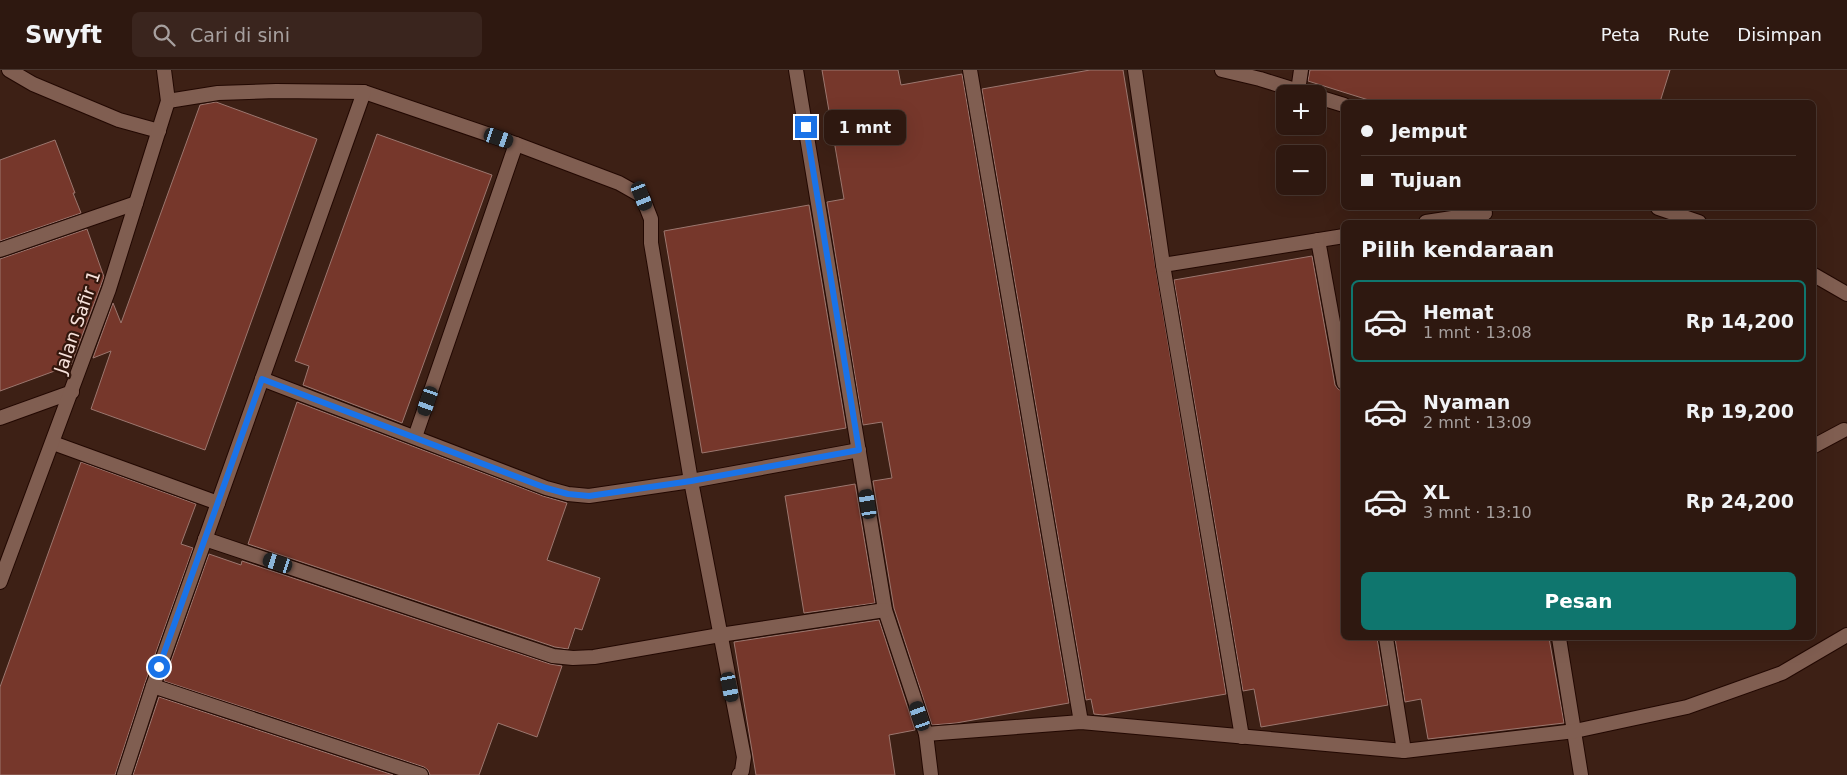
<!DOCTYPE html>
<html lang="id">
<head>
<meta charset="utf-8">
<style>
	:root { --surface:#2e1810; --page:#3a251e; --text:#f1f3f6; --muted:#a7a09f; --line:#493730; --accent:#0f766e }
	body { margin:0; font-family:"DejaVu Sans",sans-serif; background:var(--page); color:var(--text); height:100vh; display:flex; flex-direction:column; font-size:19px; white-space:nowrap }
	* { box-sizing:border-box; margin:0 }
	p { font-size:16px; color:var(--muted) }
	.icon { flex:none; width:28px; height:28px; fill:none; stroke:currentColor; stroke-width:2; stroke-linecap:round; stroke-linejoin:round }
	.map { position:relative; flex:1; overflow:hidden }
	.panel { position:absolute; left:1341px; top:150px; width:475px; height:420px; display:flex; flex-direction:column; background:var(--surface); border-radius:8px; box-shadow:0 5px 20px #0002,0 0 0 1px var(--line) }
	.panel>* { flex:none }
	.top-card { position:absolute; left:1341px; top:30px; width:475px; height:110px; border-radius:8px; box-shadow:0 5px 20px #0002,0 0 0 1px var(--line); display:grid; align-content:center; height:110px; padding:0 20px; background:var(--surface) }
	.buttons { position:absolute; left:1276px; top:15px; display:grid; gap:10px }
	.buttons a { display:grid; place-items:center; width:50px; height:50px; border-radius:8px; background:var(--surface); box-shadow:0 5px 20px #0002,0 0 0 1px var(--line); font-size:25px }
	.end { position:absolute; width:22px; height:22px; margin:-11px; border:6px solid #1a73e8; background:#fff; box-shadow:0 0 0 2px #fff }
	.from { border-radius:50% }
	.bubble { position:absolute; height:35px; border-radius:8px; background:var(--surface); box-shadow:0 5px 20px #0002,0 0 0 1px var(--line); font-size:16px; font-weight:600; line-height:35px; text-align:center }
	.car { position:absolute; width:15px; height:30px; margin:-15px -8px; border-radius:6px; box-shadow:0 0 4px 1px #0007; background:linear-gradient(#222 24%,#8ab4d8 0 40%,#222 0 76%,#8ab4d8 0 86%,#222 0) }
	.top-card b { display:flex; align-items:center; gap:18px; height:48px; font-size:19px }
	.top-card b+b { border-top:1px solid var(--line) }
	.top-card i { width:12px; height:12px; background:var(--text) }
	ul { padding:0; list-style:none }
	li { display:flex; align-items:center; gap:15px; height:82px; margin:0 10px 8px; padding:0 10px; border:2px solid transparent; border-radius:8px }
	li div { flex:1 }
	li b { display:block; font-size:19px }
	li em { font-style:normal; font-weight:600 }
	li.current { border-color:var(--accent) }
	li>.icon { width:45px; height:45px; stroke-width:1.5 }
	h2 { padding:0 20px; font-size:22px; line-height:60px }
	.primary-button { display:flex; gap:10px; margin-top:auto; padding:10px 20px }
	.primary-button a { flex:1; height:58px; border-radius:8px; background:var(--accent); color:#fff; font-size:20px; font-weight:600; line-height:58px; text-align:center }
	header { display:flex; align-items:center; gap:30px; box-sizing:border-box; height:70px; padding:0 25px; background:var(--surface); border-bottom:1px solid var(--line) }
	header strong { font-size:24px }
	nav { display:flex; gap:28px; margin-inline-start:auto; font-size:18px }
	.search { width:350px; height:45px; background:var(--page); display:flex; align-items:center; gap:12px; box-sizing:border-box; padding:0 18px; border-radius:8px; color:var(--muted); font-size:19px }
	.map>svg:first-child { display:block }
	.building { fill:#76372b; stroke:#9c776f }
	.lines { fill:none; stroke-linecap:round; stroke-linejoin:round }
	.minor-casing { stroke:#220802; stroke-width:16 }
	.minor { stroke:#805e51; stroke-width:14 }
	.route { stroke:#1a73e8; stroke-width:6 }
	.labels { text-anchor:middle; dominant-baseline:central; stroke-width:4.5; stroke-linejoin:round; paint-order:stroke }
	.street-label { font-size:18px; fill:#f6e1da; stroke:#32160c }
</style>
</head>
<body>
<header>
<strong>Swyft</strong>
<div class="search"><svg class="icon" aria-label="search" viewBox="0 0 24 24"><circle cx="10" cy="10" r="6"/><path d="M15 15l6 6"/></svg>Cari di sini</div>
<nav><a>Peta</a><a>Rute</a><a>Disimpan</a></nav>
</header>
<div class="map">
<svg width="1847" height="705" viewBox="0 0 1847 705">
	<rect width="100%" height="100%" fill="#3d2015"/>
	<!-- building -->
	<g class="building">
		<polygon points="822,0 898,0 901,15 962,4 1069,633 956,653 932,655 894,538 873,411 892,408 882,352 863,355 827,132 844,129"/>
		<polygon points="1090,0 1123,0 1226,624 1103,645 1094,644 1091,629 1086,630 982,19"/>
		<polygon points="1310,0 1670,0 1660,32 1375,32 1308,11"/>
		<polygon points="216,32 317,69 205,380 91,339 111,281 93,288 113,233 121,253 200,35"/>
		<polygon points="377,64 492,105 402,353 303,315 309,296 295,291"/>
		<polygon points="55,70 75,123 73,123 81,143 0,171 0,90"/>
		<polygon points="809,135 846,358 702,383 664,161"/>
		<polygon points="87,159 104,207 71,295 0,321 0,189"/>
		<polygon points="1312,186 1335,315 1338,319 1342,321 1344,331 1344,568 1377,568 1388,635 1261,657 1254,619 1243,621 1174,210"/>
		<polygon points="297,332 543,426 567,433 547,490 600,508 582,560 575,558 568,579 555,577 248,474"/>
		<polygon points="81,392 196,434 181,474 193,478 145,613 115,705 0,705 0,617"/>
		<polygon points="855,414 875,533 804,543 785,426"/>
		<polygon points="209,484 241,495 242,491 550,594 562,596 537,667 498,653 479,705 430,705 428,700 424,697 164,611"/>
		<polygon points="879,550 915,660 889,665 895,705 756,705 734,572"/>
		<polygon points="1395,568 1549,568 1564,653 1428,669 1421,629 1405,632"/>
		<polygon points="159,627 393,705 133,705"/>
	</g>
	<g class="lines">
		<!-- minor casing -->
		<g class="minor-casing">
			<g id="minor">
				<polyline points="9,0 33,14 119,50 159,61"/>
				<polyline points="796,0 885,540 926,664 931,705"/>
				<polyline points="970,0 1081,652"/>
				<polyline points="1135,0 1163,195 1242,667"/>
				<polyline points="1222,0 1260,9 1308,24"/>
				<polyline points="1298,21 1301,0"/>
				<polyline points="1318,27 1344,35"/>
				<polyline points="168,31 218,23 276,21 364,22 516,74 619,113 642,126 651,149 651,173 691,411 744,687 742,701 739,705"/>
				<polyline points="1658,138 1699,152"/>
				<polyline points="1426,152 1485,143"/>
				<polyline points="1318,170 1344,313"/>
				<polyline points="0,180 136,133"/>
				<polyline points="1163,195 1344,166"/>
				<polyline points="1814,205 1847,224"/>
				<polyline points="262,309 546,418 568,424 589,426 691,411 859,380"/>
				<polyline points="0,348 72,322"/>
				<polyline points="415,367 516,74"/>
				<polyline points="53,373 218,433"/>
				<polyline points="1814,376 1844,360"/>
				<polyline points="205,469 553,586 573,588 594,587 720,565 885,540"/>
				<polyline points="0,512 109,219 168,31 164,0"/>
				<polyline points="1386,568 1404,681"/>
				<polyline points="1559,568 1581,705"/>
				<polyline points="153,616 421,705"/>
				<polyline points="926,664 1081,652 1404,681 1575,661 1687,637 1782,603 1847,565"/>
				<polyline points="124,705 153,616 364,22"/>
			</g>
		</g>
		<!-- minor -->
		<use href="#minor" class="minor"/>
	</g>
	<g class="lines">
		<!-- route -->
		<polyline class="route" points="159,597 262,309 546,418 568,424 589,426 691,411 859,380 806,57"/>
	</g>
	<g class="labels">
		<!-- street labels -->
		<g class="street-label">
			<text transform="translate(77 252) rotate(-71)">Jalan Safir 1</text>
		</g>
	</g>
</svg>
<div class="buttons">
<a>+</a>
<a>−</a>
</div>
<i class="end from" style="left:159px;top:597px"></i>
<i class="end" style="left:806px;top:57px"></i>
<div class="bubble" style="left:824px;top:40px;width:82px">1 mnt</div>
<i class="car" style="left:499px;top:68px;rotate:109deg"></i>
<i class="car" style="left:642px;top:126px;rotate:158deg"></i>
<i class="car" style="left:428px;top:331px;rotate:199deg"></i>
<i class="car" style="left:868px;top:434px;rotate:351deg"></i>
<i class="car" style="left:278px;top:493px;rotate:288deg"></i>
<i class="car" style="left:730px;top:617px;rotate:169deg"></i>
<i class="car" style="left:920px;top:646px;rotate:341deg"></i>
<div class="top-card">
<b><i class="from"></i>Jemput</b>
<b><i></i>Tujuan</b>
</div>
<section class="panel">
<h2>Pilih kendaraan</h2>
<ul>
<li class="current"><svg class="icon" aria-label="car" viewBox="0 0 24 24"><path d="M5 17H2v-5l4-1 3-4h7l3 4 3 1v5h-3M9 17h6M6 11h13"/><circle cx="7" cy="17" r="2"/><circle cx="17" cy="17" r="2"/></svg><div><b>Hemat</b><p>1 mnt · 13:08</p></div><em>Rp 14,200</em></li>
<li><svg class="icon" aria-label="car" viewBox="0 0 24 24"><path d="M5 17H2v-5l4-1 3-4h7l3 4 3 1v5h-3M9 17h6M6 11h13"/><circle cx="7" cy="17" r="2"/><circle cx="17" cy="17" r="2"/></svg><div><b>Nyaman</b><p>2 mnt · 13:09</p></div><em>Rp 19,200</em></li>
<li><svg class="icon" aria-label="car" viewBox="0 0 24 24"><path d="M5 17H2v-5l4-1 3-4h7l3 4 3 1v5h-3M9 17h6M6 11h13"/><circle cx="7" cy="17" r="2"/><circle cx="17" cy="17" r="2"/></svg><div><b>XL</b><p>3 mnt · 13:10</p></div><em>Rp 24,200</em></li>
</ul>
<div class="primary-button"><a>Pesan</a></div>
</section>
</div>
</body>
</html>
